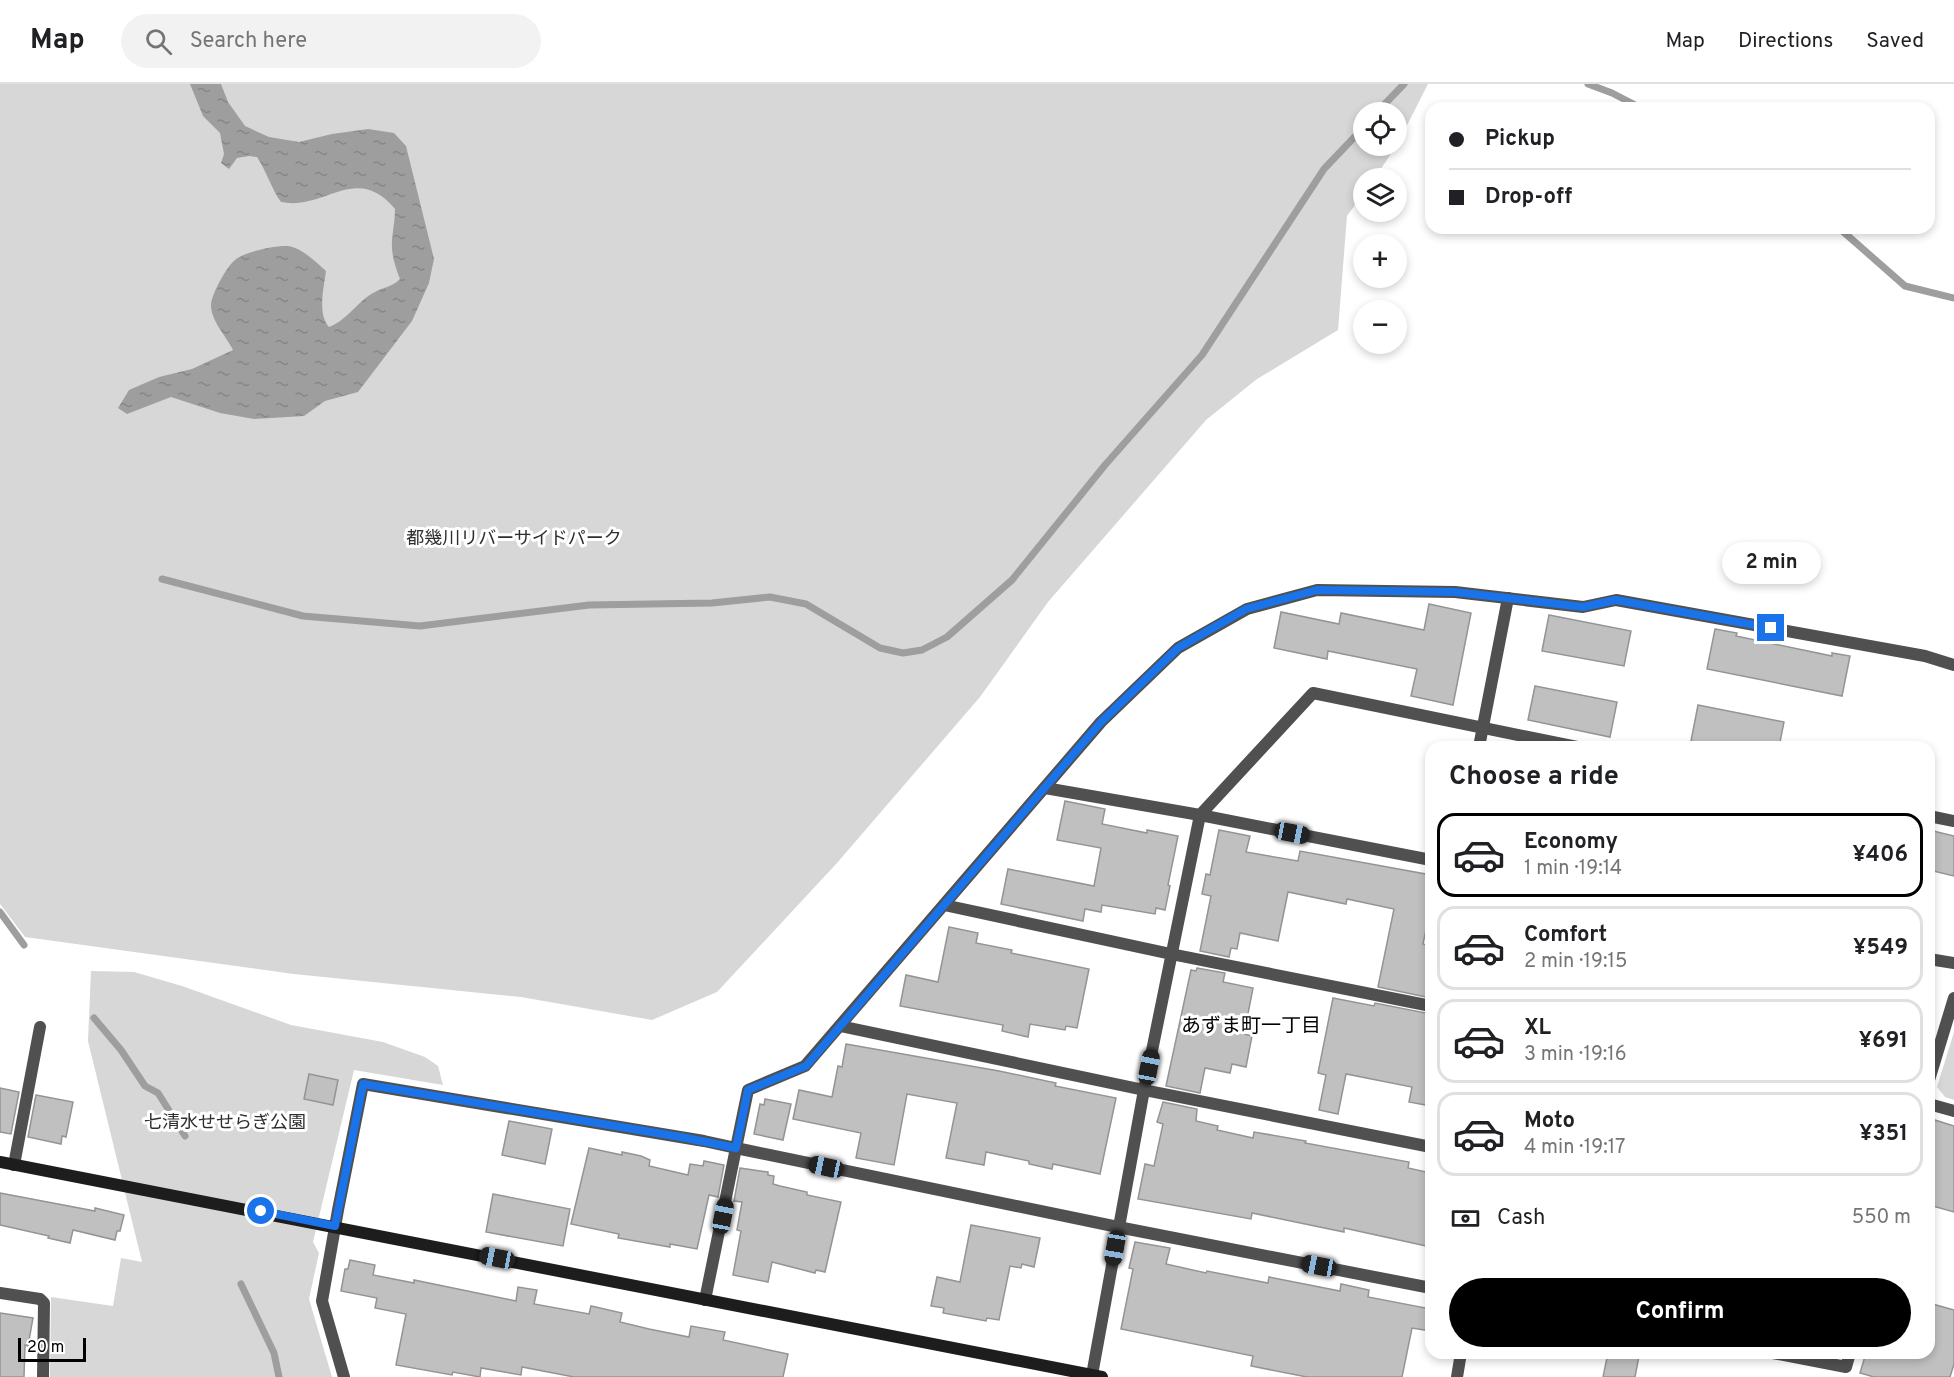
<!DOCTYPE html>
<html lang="en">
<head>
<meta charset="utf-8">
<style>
	:root { --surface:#fff; --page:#f2f2f2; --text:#202124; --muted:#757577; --line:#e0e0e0; --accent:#000 }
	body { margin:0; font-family:Overpass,"Noto Sans JP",sans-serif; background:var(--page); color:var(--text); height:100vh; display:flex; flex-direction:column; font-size:22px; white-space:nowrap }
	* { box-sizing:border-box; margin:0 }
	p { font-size:20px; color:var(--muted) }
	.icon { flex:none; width:33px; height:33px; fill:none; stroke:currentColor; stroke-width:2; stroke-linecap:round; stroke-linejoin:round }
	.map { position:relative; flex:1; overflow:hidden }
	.drawer { position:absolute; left:1425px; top:657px; width:510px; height:618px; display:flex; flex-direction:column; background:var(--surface); border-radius:18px; box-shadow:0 3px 9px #0003 }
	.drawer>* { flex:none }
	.banner { position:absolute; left:1425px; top:18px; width:510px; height:132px; border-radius:18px; box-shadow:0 3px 9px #0003; display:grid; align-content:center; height:132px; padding:0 24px; background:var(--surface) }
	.fabs { position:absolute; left:1353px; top:18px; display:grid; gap:12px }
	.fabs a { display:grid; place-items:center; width:54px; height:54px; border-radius:50%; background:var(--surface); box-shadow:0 3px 9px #0003; font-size:30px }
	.scale { position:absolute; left:18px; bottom:15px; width:68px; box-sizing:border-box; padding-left:6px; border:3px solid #000; border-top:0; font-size:16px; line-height:21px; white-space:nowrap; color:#000; -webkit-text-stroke:4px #fff; paint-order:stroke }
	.end { position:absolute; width:27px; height:27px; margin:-14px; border:8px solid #1a73e8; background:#fff; box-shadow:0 0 0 3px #fff }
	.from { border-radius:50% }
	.bubble { position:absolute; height:42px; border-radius:21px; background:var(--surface); box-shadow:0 3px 9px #0003; font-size:20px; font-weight:700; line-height:42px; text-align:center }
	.car { position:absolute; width:18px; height:36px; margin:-18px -9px; border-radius:8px; box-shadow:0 0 4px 2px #0007; background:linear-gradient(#222 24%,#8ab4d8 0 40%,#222 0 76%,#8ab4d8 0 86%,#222 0) }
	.banner b { display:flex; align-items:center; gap:21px; height:57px; font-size:22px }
	.banner b+b { border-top:2px solid var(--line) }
	.banner i { width:15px; height:15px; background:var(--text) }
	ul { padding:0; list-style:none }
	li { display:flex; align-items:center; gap:18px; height:84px; margin:0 12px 9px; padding:0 12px; border:3px solid var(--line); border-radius:18px }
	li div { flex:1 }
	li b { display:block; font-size:22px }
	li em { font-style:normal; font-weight:700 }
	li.selected { border-color:var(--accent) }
	li>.icon { width:54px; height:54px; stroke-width:1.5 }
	h2 { padding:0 24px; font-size:27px; line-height:72px }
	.pay { display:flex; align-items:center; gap:15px; height:66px; padding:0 24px; font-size:22px }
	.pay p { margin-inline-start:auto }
	.button { display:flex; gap:12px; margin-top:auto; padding:12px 24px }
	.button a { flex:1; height:69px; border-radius:36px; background:var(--accent); color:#fff; font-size:24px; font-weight:700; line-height:69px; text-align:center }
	header { display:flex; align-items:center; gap:36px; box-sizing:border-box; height:84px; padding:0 30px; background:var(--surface); border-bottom:2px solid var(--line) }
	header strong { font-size:28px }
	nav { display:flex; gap:33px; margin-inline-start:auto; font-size:21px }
	.search { width:420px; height:54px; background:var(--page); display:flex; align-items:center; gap:15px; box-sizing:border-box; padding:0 21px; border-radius:33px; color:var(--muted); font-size:22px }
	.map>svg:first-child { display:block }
	.green { fill:#d7d7d7 }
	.water { fill:url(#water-ripples) }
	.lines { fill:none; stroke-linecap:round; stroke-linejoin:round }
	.stream { stroke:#9e9e9e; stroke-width:7 }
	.building { fill:#c0c0c0; stroke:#949494; stroke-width:1.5 }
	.street { stroke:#505050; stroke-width:12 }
	.secondary { stroke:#1d1d1d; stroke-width:12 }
	.route { stroke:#1a73e8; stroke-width:8 }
	.labels { text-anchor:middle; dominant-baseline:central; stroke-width:6; stroke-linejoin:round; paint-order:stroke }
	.park-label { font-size:18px; fill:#2e2e2e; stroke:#fff }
	.neighbourhood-label { font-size:20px; fill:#000; stroke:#fff }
</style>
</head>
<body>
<header>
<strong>Map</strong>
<div class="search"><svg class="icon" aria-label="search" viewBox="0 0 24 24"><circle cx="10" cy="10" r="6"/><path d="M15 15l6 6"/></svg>Search here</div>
<nav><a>Map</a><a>Directions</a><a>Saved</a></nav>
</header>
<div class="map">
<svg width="1954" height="1293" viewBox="0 0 1954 1293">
	<defs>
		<pattern id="water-ripples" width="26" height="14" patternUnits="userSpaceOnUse" patternTransform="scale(1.5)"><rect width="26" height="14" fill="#9e9e9e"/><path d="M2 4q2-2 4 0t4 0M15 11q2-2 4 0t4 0" fill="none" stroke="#868686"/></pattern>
	</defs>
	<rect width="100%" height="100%" fill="#fff"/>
	<!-- green -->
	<g class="green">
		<polygon points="0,0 1428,0 1397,61 1396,28 1364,28 1364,62 1396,62 1375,94 1364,94 1363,110 1347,132 1338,246 1257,295 1206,336 1048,518 980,613 837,779 717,908 652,936 521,913 294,890 25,853 0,820"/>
		<polygon points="91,887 134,888 182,902 291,941 383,958 425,973 438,982 443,1001 354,986 313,1158 319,1169 309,1215 332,1293 50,1293 51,1213 113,1222 121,1174 142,1178 88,957"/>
		<polygon points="1954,948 1954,1016 1945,1013 1937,1003"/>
	</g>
	<!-- water -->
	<path class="water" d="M190 0H221L228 18 245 42 269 53 299 58 332 50 368 45 394 49 406 62 434 175 429 199 412 237 358 308 325 317 304 332 254 335 220 329 171 313 127 330 118 324 129 306 159 293 192 285 233 266C226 252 211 237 211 221 211 211 227 182 235 176 244 168 275 161 288 162 302 164 316 178 326 187 324 203 317 230 329 243 348 236 357 217 375 208 384 203 392 203 400 195 395 182 391 170 392 156 393 145 395 136 395 125 356 78 325 127 281 118 271 104 267 88 257 73L249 72 237 74 229 85 221 79 224 70 220 49 203 32Z"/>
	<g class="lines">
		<!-- stream -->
		<g class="stream">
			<polyline points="1588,0 1612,9 1641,24"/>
			<polyline points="1377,28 1404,0"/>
			<polyline points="1839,144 1905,202 1954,214"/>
			<polyline points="162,495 303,532 420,542 589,521 712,519 770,513 806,520 880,564 903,569 922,566 947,553 1012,496 1105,381 1202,271 1324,85 1364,43"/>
			<polyline points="0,828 24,861"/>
			<polyline points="94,934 121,966 145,1002 158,1009 185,1052"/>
			<polyline points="241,1200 274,1269 279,1293"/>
		</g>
	</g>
	<!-- building -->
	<g class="building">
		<polygon points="1429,520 1471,529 1453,621 1411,612 1417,585 1328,567 1327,575 1274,564 1281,528 1339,540 1341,529 1424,546"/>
		<polygon points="1549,531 1631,547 1624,582 1542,567"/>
		<polygon points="1715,545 1737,549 1736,552 1832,572 1832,569 1850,572 1842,612 1707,585"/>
		<polygon points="1535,602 1617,618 1610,653 1528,636"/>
		<polygon points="1698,621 1784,638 1779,663 1722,663 1691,657"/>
		<polygon points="1065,717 1105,725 1102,740 1147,749 1147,746 1178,752 1168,801 1170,802 1165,826 1156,824 1155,830 1102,821 1101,828 1085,825 1083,837 1001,820 1008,785 1094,802 1101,764 1057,756"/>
		<polygon points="1219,746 1250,752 1246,768 1298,777 1300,767 1431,791 1431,822 1423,860 1431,862 1431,914 1378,903 1394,825 1347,815 1346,820 1288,808 1278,857 1240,849 1237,865 1231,864 1229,873 1200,867 1211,812 1202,810 1206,790 1210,791"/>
		<polygon points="1929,746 1954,752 1954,792 1929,786"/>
		<polygon points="949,843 978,849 976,859 1012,866 1011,869 1089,885 1077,944 1066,942 1065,946 1030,940 1028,953 1002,947 1003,941 900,922 906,891 938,898"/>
		<polygon points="1197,884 1225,889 1223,898 1253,904 1244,950 1252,952 1246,983 1232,980 1230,989 1205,984 1200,1009 1166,1002 1191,886 1196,887"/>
		<polygon points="1333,914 1374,922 1375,919 1431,930 1431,1022 1409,1018 1412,1003 1346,990 1338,1030 1319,1026 1326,991 1318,989"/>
		<polygon points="846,960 999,987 1056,999 1055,1002 1116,1014 1100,1090 1053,1080 1052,1085 1029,1080 1029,1077 986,1068 984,1081 946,1074 957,1019 907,1010 894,1081 856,1074 861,1049 793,1035 799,1006 832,1013 838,982 842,983"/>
		<polygon points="309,990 338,996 333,1021 304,1015"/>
		<polygon points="0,1004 19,1008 11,1050 0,1048"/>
		<polygon points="36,1011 73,1018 66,1053 62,1052 61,1060 28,1053"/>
		<polygon points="765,1015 791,1020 783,1056 754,1050 760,1020 764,1021"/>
		<polygon points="1163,1018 1197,1025 1196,1037 1218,1042 1217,1046 1253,1054 1254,1048 1306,1057 1305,1059 1409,1078 1408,1084 1431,1089 1431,1163 1344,1144 1344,1148 1252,1129 1251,1135 1138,1115 1145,1080 1154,1082 1163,1040 1157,1038"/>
		<polygon points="1935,1036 1954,1042 1954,1128 1929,1121 1929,1058"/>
		<polygon points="509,1037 552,1045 545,1080 502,1071"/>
		<polygon points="589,1064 622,1071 622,1068 641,1072 650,1076 649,1082 688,1091 690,1080 703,1082 704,1077 724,1081 718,1113 709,1111 697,1165 670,1160 670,1163 618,1154 619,1150 571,1140"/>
		<polygon points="740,1084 768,1088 768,1091 774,1092 773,1100 780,1102 807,1108 807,1111 841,1118 825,1188 816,1186 815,1189 772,1178 768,1198 733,1191 741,1147 737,1146 742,1118 734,1117"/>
		<polygon points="0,1109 95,1127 95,1124 124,1131 120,1147 117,1147 115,1156 73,1146 70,1159 48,1154 49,1152 0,1141"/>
		<polygon points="493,1110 570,1125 563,1162 486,1148"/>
		<polygon points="971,1141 1040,1154 1034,1183 1022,1180 1021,1184 1010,1182 999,1236 987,1234 986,1237 943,1229 944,1224 931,1222 937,1193 960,1198"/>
		<polygon points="1135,1158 1170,1164 1166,1180 1206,1189 1207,1187 1268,1199 1269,1193 1340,1207 1341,1200 1369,1206 1368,1213 1431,1225 1431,1247 1412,1244 1402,1293 1307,1293 1251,1282 1253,1272 1121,1245 1133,1185 1129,1184"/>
		<polygon points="350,1176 375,1181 373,1191 414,1199 414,1196 516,1217 518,1203 537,1206 534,1220 589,1230 591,1222 622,1229 620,1238 649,1245 689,1253 691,1242 725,1248 723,1256 788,1270 783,1293 574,1293 522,1283 521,1291 481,1284 480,1293 453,1288 452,1291 396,1281 406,1230 375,1224 377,1214 341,1207 345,1185 348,1185"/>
		<polygon points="1929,1219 1954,1226 1954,1280 1950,1293 1874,1293 1860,1289 1866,1269 1929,1269"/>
		<polygon points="0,1229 33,1234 28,1262 25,1261 24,1293 0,1293"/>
		<polygon points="1608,1269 1626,1269 1639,1272 1635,1293 1603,1293"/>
	</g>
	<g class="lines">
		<!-- street -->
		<g class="street">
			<polyline points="1479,663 1508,514"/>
			<polyline points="1045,704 1200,731 1431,776"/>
			<polyline points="1929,732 1954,737"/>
			<polyline points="944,821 1171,870 1431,922"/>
			<polyline points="1929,875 1954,879"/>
			<polyline points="840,942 1144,1006 1431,1063"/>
			<polyline points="1929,996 1954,914"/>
			<polyline points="1929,1020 1954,1027"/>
			<polyline points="14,1081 40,943"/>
			<polyline points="0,1209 40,1215 44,1219 43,1293"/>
			<polyline points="705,1216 736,1064 1118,1143 1431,1204"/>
			<polyline points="1773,1269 1846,1283 1850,1269"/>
			<polyline points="1092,1291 1144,1006 1200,731 1313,609 1577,663"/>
			<polyline points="344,1293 322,1217 338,1126 363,1000 704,1057 736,1064 748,1006 805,982 1101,638 1178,564 1247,525 1317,506 1455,508 1583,523 1616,516 1925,572 1954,581"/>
			<polyline points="1457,1293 1461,1269"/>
		</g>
		<!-- secondary -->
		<polyline class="secondary" points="0,1078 1102,1293"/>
	</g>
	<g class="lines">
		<!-- route -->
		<polyline class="route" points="261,1127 335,1142 363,1000 681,1053 736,1064 748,1006 806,982 1101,638 1178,564 1246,525 1317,506 1455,508 1583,523 1616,516 1771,544"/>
	</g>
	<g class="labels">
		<!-- park labels -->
		<g class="park-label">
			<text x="514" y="455">都幾川リバーサイドパーク</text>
			<text x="225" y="1039">七清水せせらぎ公園</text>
		</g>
		<!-- neighbourhood labels -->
		<g class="neighbourhood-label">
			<text x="1251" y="943">あずま町一丁目</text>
		</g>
	</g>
</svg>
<div class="fabs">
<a><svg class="icon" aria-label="locate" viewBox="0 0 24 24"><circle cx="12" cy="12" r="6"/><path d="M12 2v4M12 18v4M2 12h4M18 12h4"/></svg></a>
<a><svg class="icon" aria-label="layers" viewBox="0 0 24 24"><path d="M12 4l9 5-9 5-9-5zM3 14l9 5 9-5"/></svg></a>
<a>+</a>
<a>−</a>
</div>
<div class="scale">20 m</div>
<i class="end from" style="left:261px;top:1127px"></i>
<i class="end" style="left:1771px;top:544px"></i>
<div class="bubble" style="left:1722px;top:458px;width:99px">2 min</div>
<i class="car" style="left:1292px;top:749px;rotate:101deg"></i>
<i class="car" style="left:1149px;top:983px;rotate:11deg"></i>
<i class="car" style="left:826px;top:1083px;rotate:282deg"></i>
<i class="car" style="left:723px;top:1132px;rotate:11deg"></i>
<i class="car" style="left:1115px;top:1164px;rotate:190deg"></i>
<i class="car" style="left:497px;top:1174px;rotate:281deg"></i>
<i class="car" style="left:1319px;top:1182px;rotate:281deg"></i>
<div class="banner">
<b><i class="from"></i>Pickup</b>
<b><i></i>Drop-off</b>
</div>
<section class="drawer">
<h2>Choose a ride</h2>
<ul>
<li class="selected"><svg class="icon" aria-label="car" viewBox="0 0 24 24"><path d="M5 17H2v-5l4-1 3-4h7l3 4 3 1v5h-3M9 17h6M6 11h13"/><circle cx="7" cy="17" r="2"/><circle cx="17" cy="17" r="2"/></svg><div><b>Economy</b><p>1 min · 19:14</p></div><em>¥406</em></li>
<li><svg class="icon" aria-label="car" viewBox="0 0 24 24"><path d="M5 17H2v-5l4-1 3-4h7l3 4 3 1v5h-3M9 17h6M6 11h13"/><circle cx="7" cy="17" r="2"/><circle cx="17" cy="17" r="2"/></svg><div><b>Comfort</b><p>2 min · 19:15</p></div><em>¥549</em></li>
<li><svg class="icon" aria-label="car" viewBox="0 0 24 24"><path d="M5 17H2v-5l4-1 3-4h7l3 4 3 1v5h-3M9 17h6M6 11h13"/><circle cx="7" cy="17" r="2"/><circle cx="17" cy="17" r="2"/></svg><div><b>XL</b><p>3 min · 19:16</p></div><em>¥691</em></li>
<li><svg class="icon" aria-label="car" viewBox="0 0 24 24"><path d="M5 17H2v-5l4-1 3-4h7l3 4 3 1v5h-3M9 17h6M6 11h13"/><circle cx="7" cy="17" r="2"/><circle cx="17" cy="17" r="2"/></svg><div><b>Moto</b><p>4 min · 19:17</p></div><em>¥351</em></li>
</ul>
<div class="pay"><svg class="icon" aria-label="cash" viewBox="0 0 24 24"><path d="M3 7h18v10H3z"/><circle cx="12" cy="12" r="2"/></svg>Cash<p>550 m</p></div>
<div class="button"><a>Confirm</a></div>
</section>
</div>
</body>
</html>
